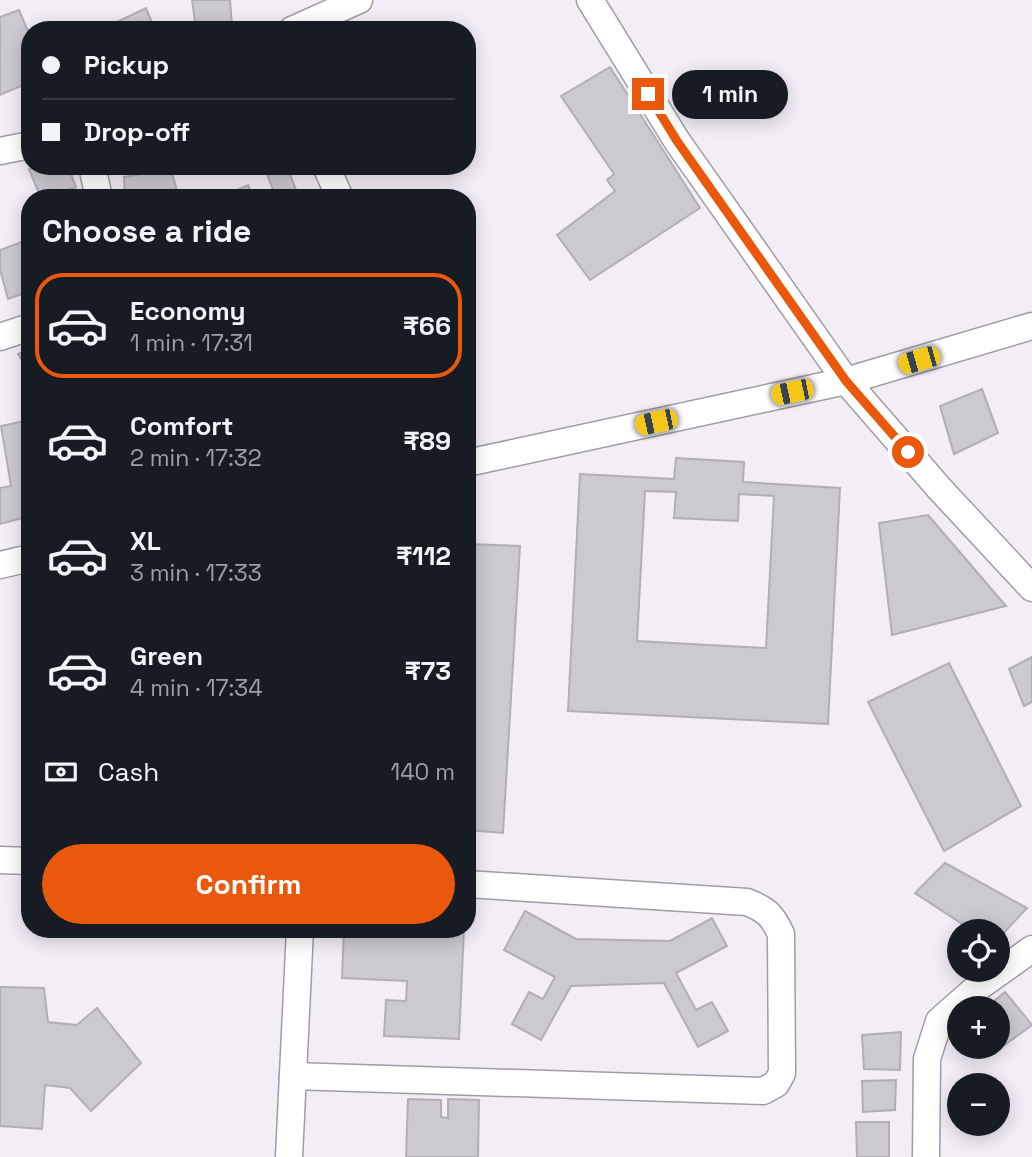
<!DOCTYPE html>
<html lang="en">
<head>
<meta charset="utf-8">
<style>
	:root { --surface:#171b24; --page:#20242c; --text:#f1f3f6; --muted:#9ea1a6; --line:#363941; --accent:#ea580c }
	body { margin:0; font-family:"Space Grotesk",sans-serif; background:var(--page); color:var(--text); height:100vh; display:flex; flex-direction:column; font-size:26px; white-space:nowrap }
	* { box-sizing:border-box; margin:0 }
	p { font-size:23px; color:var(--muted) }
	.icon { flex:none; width:38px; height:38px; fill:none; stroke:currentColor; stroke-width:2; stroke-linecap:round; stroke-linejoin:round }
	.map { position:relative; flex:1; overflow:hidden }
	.details { position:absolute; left:21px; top:189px; width:455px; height:749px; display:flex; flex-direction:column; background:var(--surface); border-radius:28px; box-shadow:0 4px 18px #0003 }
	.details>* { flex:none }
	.hud { position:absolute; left:21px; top:21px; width:455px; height:154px; border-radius:28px; box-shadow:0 4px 18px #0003; display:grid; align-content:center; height:154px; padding:0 21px; background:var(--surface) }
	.fabs { position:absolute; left:947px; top:919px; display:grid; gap:14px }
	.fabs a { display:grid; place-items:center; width:63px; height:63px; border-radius:50%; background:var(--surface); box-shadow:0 4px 18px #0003; font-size:35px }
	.end { position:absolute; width:32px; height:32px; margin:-16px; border:9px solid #ea580c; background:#fff; box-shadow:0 0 0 4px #fff }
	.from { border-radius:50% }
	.bubble { position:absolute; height:49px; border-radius:24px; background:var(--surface); box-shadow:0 4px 18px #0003; font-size:23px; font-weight:700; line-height:49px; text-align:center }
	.car { position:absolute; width:21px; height:42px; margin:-21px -10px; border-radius:9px; box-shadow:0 0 5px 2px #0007; background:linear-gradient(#f5c518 24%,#345 0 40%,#f5c518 0 76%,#345 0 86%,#f5c518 0) }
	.hud b { display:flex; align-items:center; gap:24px; height:66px; font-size:26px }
	.hud b+b { border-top:2px solid var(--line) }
	.hud i { width:18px; height:18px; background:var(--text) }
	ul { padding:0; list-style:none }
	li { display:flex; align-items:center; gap:21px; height:105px; margin:0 14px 10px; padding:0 7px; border:4px solid transparent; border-radius:28px }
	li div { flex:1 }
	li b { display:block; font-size:26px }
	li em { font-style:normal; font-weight:700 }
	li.active { border-color:var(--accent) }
	li>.icon { width:63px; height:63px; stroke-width:1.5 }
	h2 { padding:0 21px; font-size:32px; line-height:84px }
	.pay { display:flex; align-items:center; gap:18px; height:77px; padding:0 21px; font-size:26px }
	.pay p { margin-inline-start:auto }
	.action { display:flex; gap:14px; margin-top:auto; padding:14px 21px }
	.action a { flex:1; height:80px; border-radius:42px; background:var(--accent); color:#fff; font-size:28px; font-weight:700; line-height:80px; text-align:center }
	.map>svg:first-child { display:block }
	.building { fill:#cdc9d0; stroke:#b2aeb5; stroke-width:2; fill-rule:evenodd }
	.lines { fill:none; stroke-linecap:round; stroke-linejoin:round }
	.minor-casing { stroke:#a09ca3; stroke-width:29 }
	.minor { stroke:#fff; stroke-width:26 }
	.route { stroke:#ea580c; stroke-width:9 }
</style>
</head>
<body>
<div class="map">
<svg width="1032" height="1157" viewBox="0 0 1032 1157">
	<rect width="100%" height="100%" fill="#f3eef6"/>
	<!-- building -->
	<g class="building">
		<polygon points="192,0 230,0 232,25 196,29"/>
		<polygon points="146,8 155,30 105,30 104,28"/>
		<polygon points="19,10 30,36 30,82 0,95 0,17"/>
		<polygon points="610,67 700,208 590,280 557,235 615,191 607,180 614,174 561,96"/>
		<polygon points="38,166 68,166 76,187 41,198 29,169"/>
		<polygon points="264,166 287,166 299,198 276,198"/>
		<polygon points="171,169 179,198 125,198 124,177"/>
		<polygon points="248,185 253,198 220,198"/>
		<polygon points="27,240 30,250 30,291 8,299 0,269 0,250"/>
		<polygon points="30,349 30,371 29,372 18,354"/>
		<polygon points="982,389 998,433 954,454 940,406"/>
		<polygon points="30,420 30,516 0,524 0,488 11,486 1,426"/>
		<path d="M676 458 744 462 743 482 840 488 828 724 568 711 580 474 674 479ZM645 491 676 492 674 518 738 521 739 494 774 496 766 648 637 641Z"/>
		<polygon points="928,515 1006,606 892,635 879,523"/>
		<polygon points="467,544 520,546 503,833 467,830"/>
		<polygon points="1032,657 1032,702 1024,706 1009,669"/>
		<polygon points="949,663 1021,806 944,851 868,702"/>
		<polygon points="945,863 1027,908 998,939 998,931 973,931 915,893"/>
		<polygon points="525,911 576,939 670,941 712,918 727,946 676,973 696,1010 712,1002 728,1031 698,1047 664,983 571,986 541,1040 512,1024 529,992 543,999 555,977 504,950"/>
		<polygon points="344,929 464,929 459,1039 384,1036 386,1000 406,1001 407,981 342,978"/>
		<polygon points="0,987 44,988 48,1022 77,1025 97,1008 141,1063 91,1111 70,1088 45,1085 42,1129 0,1126"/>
		<polygon points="1005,992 1032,1025 991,1055 983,1046 998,1046 998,1008 986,1008"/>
		<polygon points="901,1032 900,1070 864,1069 862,1035"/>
		<polygon points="896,1080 895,1110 863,1112 862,1081"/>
		<polygon points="408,1099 441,1100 441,1117 448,1118 448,1099 479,1100 478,1157 406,1157"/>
		<polygon points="856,1122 889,1122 889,1157 857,1157"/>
	</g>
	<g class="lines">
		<!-- minor casing -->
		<g class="minor-casing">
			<g id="minor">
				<polyline points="590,0 677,141 846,381 939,488 1032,588"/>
				<polyline points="292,30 359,0"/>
				<polyline points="0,151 30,145"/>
				<polyline points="92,166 99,198"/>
				<polyline points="326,166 340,198"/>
				<polyline points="0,337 30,327"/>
				<polyline points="467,463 846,381 1032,326"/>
				<polyline points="0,565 30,558"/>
				<polyline points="0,860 30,861"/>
				<path d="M293 1076 763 1091 776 1084 782 1073 781 934C772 915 767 910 747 902L467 884"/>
				<polyline points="289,1157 300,929"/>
				<polyline points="926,1157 927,1059 939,1021 973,991 1032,949"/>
			</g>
		</g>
		<!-- minor -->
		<use href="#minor" class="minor"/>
	</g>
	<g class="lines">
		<!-- route -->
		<polyline class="route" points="648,94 677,141 846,381 908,452"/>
	</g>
</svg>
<div class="fabs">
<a><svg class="icon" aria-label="locate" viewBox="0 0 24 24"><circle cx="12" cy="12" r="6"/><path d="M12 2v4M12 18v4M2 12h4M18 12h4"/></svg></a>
<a>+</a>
<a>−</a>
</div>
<i class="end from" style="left:908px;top:452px"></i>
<i class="end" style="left:648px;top:94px"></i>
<div class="bubble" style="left:672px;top:70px;width:116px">1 min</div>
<i class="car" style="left:919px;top:360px;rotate:254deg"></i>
<i class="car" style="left:792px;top:392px;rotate:258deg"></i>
<i class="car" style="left:656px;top:422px;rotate:258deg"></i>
<div class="hud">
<b><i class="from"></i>Pickup</b>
<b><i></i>Drop-off</b>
</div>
<section class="details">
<h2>Choose a ride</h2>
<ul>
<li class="active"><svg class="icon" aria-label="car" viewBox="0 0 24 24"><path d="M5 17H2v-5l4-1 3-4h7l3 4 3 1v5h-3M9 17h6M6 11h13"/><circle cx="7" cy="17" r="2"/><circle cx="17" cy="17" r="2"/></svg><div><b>Economy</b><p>1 min · 17:31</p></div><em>₹66</em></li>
<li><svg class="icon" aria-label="car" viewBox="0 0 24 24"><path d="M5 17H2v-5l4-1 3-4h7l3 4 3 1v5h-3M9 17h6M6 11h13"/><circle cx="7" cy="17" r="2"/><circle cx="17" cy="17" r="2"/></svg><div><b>Comfort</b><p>2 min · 17:32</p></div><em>₹89</em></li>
<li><svg class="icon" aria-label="car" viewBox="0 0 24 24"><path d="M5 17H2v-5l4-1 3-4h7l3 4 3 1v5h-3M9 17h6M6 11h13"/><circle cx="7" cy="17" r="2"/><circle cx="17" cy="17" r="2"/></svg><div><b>XL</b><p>3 min · 17:33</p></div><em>₹112</em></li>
<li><svg class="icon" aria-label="car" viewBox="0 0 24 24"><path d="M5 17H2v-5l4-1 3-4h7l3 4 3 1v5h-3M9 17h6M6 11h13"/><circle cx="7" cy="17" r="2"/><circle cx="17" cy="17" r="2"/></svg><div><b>Green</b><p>4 min · 17:34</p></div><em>₹73</em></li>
</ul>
<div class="pay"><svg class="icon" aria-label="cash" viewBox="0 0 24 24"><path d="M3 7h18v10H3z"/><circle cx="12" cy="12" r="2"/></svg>Cash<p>140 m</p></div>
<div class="action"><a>Confirm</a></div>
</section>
</div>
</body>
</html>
